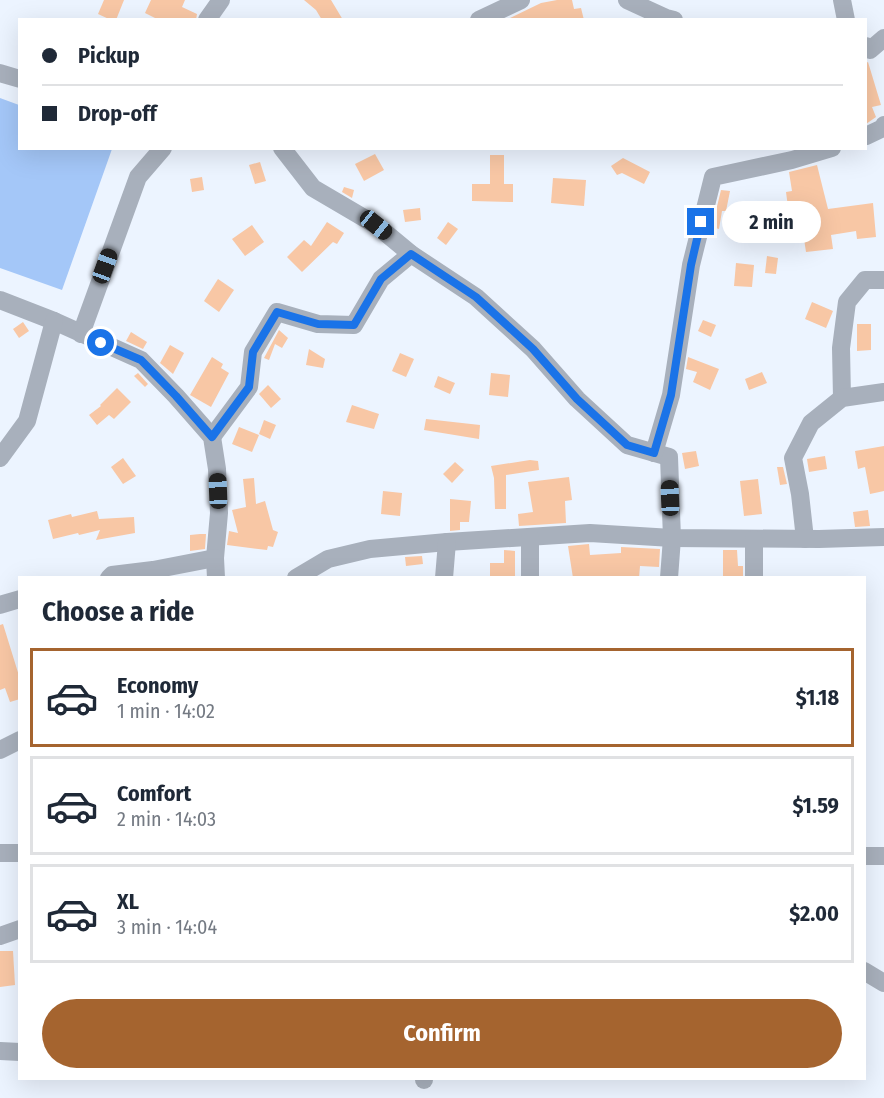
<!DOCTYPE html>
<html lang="en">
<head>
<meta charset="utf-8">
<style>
	:root { --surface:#fff; --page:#f6f6f7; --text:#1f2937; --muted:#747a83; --line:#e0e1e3; --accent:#a5642f }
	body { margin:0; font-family:"Fira Sans Condensed",sans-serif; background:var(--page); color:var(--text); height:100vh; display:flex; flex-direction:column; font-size:22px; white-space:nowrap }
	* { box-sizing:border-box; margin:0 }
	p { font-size:20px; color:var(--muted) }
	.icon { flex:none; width:33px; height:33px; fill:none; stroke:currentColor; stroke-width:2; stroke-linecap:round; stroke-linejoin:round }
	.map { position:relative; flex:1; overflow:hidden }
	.drawer { position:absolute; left:18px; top:576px; width:848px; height:504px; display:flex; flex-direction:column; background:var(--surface); border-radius:0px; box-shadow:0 6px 24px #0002 }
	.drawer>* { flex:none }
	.banner { position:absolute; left:18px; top:18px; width:849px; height:132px; border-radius:0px; box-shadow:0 6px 24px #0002; display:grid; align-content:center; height:132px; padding:0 24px; background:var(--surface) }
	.end { position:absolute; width:27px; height:27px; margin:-14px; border:8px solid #1a73e8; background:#fff; box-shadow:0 0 0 3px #fff }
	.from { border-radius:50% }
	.bubble { position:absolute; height:42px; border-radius:21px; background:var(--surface); box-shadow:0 6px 24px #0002; font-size:20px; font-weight:700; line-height:42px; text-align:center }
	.car { position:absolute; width:18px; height:36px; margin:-18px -9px; border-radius:8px; box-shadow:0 0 4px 2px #0007; background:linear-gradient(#222 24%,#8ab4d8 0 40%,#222 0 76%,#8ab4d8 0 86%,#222 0) }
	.banner b { display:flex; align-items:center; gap:21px; height:57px; font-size:22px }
	.banner b+b { border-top:2px solid var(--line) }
	.banner i { width:15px; height:15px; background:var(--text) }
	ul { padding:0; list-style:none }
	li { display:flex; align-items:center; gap:18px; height:99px; margin:0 12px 9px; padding:0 12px; border:3px solid var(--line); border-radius:0px }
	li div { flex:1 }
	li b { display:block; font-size:22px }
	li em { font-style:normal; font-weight:700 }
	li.current { border-color:var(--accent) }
	li>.icon { width:54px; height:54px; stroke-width:1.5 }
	h2 { padding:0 24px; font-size:27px; line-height:72px }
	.cta { display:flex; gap:12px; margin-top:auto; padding:12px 24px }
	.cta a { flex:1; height:69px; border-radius:36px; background:var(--accent); color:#fff; font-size:24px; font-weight:700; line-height:69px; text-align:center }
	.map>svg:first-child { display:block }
	.green { fill:#a4c7f8 }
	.building { fill:#f8c7a5 }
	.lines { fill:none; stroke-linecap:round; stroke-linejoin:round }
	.minor { stroke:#a8b0bc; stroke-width:18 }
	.route { stroke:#1a73e8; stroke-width:8 }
</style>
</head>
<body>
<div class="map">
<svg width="884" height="1098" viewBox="0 0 884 1098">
	<rect width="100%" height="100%" fill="#ecf4ff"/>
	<!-- green -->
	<polygon class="green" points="0,98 19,105 20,148 112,149 62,290 0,268"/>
	<!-- building -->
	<g class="building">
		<polygon points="104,0 124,0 116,20 111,20 98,14"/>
		<polygon points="151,0 185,0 182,7 197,14 196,20 159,20 145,13"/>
		<polygon points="304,0 331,0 343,20 322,20 316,10"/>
		<polygon points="557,0 572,0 574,9 581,8 584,20 506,20 541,3"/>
		<polygon points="868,62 881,105 872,107 876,117 866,124 866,63"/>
		<polygon points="375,154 384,170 364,181 355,164"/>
		<polygon points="490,155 504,155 504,184 513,184 513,202 472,201 472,184 490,184"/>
		<polygon points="623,158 650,172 644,184 622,173 617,175 611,166"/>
		<polygon points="260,162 266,181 255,184 249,165"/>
		<polygon points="817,165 828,209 873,203 876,237 857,239 856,231 831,235 833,249 806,252 804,239 771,242 769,225 790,222 786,192 792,191 789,172"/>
		<polygon points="202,177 204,190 192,192 190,179"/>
		<polygon points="553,178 586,180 584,206 551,203"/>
		<polygon points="344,187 354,190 352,198 342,192"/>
		<polygon points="721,190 730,191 726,211 722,211 719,229 712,227"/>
		<polygon points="420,208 421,220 405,222 403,210"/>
		<polygon points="327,222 344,233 337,244 333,242 302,272 287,257 304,240 311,246"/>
		<polygon points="448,222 458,229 446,245 437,238"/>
		<polygon points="252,225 264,242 245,256 232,239"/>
		<polygon points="767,256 778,258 776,274 765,273"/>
		<polygon points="736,263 754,265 752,287 734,286"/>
		<polygon points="218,279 234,290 219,312 204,301"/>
		<polygon points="812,302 833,311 826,328 805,319"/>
		<polygon points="703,320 716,325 711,337 698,331"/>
		<polygon points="23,322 29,331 19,338 13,329"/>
		<polygon points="857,324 871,324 871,350 857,351"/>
		<polygon points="279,330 288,338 282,348 275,344 269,360 264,358"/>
		<polygon points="131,332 147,342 143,349 126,341"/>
		<polygon points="170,345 184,353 173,374 160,363"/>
		<polygon points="309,349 325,359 323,368 306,365"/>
		<polygon points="400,353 414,359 406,377 392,371"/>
		<polygon points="212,357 223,364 221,368 229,373 211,407 190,395"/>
		<polygon points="688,357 719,369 710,390 693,382 697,372 686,369"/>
		<polygon points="762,372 767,383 749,390 745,379"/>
		<polygon points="138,373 148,384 145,387 134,376"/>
		<polygon points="491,373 510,375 508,397 489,395"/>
		<polygon points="438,376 455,383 450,394 434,387"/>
		<polygon points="268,385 281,399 271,408 259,394"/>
		<polygon points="117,388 131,402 114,419 109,415 97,425 89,415 101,406 100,405"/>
		<polygon points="352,405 379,414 374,429 346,422"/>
		<polygon points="426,419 480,425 479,439 424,430"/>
		<polygon points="264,420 276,425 270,439 259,434"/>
		<polygon points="239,427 259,435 252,452 232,444"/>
		<polygon points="884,446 884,491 870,494 865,467 858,469 855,451"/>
		<polygon points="696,451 699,466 685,469 682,453"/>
		<polygon points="825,456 827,469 809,472 807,459"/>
		<polygon points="123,458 136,476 123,484 111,467"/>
		<polygon points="530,460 538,461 539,470 506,475 506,509 495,509 494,478 491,466"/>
		<polygon points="455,462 464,470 452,483 443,474"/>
		<polygon points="777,467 783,467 787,484 780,485"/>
		<polygon points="569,477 572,500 565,501 566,523 519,526 518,514 533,512 528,482"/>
		<polygon points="254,478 256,504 265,501 273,530 278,532 273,547 268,546 267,550 227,545 229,531 238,533 232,510 246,507 243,479"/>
		<polygon points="758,479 762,514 744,516 740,481"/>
		<polygon points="383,491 402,493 400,516 381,514"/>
		<polygon points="450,499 471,501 469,522 460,522 460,530 450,531"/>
		<polygon points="868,510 870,526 855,527 853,512"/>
		<polygon points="97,511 99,519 134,517 135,533 96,540 100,530 79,535 78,533 53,539 48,520 71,514 72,517"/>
		<polygon points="200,534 206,534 205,549 190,551 190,535"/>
		<polygon points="589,544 590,555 621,553 621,547 660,549 659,567 640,566 639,578 573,578 568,546"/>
		<polygon points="504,550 515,551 515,578 490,578 490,563 504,563"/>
		<polygon points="723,550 737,550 738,566 743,566 743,578 723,578"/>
		<polygon points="422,556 423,564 406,566 405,557"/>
		<polygon points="3,624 20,679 20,699 10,702 5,688 0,690 0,625"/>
		<polygon points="0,951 13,951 15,985 0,987"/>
	</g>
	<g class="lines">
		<!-- minor -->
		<g class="minor">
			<polyline points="627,0 666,18 674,20"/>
			<polyline points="842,0 846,20"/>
			<polyline points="207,20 221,0"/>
			<polyline points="479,20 521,0"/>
			<polyline points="866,46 870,50 884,38"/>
			<polyline points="0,73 20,79"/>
			<polyline points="866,136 883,128 884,125"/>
			<polyline points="282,148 313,188 376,225 411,254 476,297 533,349 577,399 627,445 669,457 672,538 669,578"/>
			<polyline points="0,300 54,321 141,360 176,396 212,437 217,469 219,513 215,558 216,578"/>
			<polyline points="81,334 138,177 163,148"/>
			<polyline points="842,398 841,348 847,302 865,280 884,280"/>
			<polyline points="212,437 249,387 253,352 277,312 318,324 354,325 381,279 411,254"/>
			<polyline points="654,453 671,395 691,265 713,177 792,160 832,148"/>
			<polyline points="0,458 27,421 54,321"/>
			<polyline points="805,539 800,494 793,458 811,423 842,398 884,392"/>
			<polyline points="109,578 112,575 153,570 215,558"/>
			<polyline points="296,578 328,559 370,549 447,542 590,533 672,538 819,539 884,537"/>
			<polyline points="444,578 447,542"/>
			<polyline points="530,578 530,537"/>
			<polyline points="754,578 754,539"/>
			<polyline points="0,605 20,599"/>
			<polyline points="0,750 20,740"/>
			<polyline points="0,853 20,853"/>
			<polyline points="864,856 884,856"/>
			<polyline points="0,936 20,929"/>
			<polyline points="864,971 884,983"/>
			<polyline points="0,1051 20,1052"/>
			<polyline points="424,1080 424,1078"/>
		</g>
	</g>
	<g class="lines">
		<!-- route -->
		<polyline class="route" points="101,343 141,360 176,396 212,437 249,387 253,352 277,312 318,324 354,325 381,279 411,254 476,297 533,349 577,399 627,445 654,453 671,395 691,265 701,222"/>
	</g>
</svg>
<i class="end from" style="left:101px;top:343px"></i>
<i class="end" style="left:701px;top:222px"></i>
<div class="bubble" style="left:722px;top:201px;width:99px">2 min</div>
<i class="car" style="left:376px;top:225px;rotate:129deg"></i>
<i class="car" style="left:105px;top:266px;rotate:20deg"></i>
<i class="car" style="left:218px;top:491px;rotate:358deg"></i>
<i class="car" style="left:670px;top:498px;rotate:358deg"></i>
<div class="banner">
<b><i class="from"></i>Pickup</b>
<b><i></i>Drop-off</b>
</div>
<section class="drawer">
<h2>Choose a ride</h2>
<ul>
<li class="current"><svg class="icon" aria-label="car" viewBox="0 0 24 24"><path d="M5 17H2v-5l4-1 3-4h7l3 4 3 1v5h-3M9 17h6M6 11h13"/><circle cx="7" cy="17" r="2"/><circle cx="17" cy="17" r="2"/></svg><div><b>Economy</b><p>1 min · 14:02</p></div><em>$1.18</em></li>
<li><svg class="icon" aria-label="car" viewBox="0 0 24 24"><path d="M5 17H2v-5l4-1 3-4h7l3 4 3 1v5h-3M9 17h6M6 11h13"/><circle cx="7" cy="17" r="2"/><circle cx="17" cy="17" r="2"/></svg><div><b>Comfort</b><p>2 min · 14:03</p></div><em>$1.59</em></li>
<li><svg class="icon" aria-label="car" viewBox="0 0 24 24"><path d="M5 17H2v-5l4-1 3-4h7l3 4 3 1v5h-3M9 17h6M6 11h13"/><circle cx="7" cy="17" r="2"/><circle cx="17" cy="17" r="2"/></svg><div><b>XL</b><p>3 min · 14:04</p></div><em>$2.00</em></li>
</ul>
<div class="cta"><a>Confirm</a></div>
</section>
</div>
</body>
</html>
